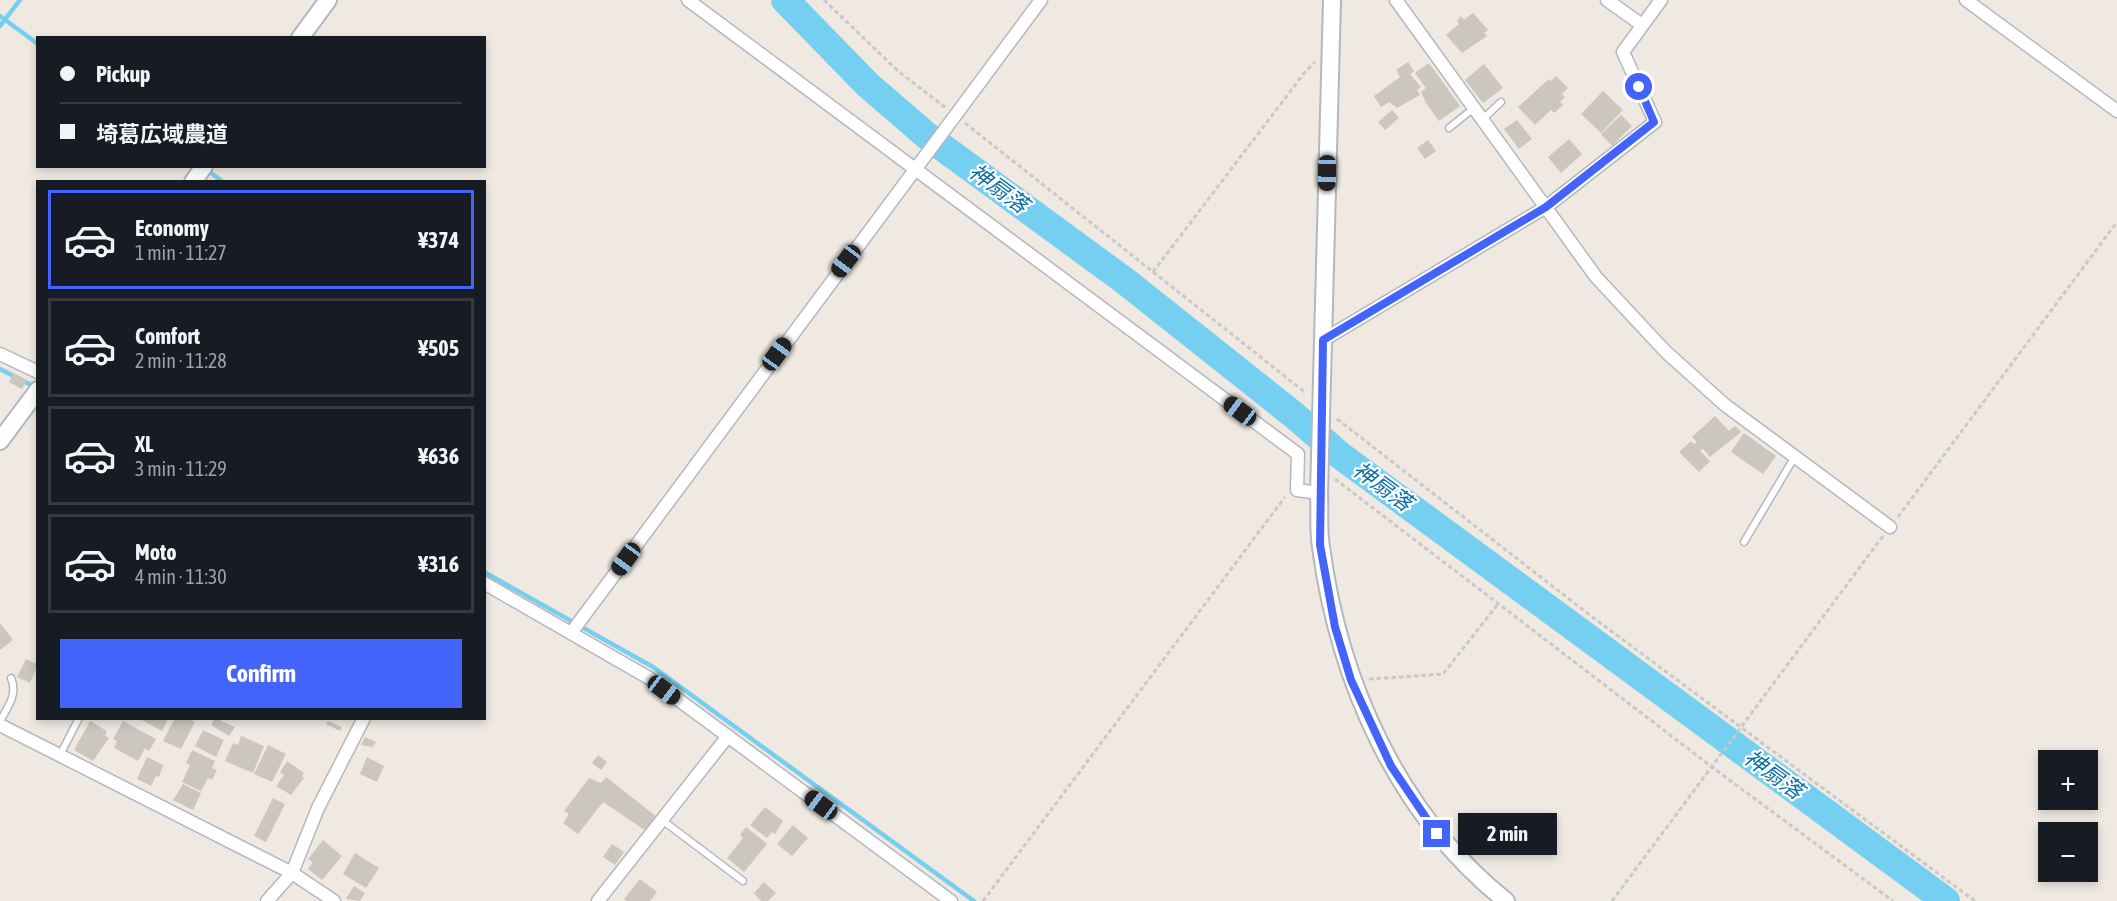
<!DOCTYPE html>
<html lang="en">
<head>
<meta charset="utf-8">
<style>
	:root { --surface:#171b24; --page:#20242c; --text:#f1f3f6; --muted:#9ea1a6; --line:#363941; --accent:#4264fb }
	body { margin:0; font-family:"Asap Condensed","Noto Sans JP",sans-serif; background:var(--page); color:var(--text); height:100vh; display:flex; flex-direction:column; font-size:22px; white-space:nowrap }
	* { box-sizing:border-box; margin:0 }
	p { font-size:20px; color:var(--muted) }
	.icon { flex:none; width:33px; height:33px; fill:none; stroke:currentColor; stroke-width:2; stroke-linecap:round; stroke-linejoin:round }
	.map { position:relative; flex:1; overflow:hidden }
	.details { position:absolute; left:36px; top:180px; width:450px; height:540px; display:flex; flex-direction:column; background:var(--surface); border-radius:0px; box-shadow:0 3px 9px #0003 }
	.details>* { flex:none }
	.hud { position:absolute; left:36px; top:36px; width:450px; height:132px; border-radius:0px; box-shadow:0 3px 9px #0003; display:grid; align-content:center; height:132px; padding:0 24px; background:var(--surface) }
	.buttons { position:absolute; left:2038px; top:750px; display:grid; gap:12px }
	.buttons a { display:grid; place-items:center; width:60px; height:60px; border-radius:0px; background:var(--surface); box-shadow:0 3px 9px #0003; font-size:30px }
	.end { position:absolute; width:27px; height:27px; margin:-14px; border:8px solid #4264fb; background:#fff; box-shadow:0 0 0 3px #fff }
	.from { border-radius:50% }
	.bubble { position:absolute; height:42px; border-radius:0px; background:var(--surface); box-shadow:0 3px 9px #0003; font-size:20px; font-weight:700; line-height:42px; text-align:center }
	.car { position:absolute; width:18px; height:36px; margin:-18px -9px; border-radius:8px; box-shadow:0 0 4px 2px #0007; background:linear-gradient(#222 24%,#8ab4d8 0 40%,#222 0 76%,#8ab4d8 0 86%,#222 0) }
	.hud b { display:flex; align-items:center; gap:21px; height:57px; font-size:22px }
	.hud b+b { border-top:2px solid var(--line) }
	.hud i { width:15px; height:15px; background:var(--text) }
	ul { padding:10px 0 0; list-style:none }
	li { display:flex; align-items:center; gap:18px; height:99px; margin:0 12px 9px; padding:0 12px; border:3px solid var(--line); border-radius:0px }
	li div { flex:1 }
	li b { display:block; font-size:22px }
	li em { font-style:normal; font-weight:700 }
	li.current { border-color:var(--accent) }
	li>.icon { width:54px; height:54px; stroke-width:1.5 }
	.button { display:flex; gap:12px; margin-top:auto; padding:12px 24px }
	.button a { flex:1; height:69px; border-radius:0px; background:var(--accent); color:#fff; font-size:24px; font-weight:700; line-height:69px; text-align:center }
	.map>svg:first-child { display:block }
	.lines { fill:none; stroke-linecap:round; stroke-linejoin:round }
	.stream { stroke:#75cff0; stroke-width:4.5 }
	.river { stroke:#75cff0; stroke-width:28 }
	.building { fill:#cbc7bf }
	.lane-casing { stroke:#b4b7c1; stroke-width:9 }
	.street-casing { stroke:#b4b7c1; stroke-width:15 }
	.secondary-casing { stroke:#b4b7c1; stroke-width:20 }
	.path { stroke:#c9c9c9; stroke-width:3; stroke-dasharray:4.5 3; stroke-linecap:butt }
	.lane { stroke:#fff; stroke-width:6 }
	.street { stroke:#fff; stroke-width:12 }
	.secondary { stroke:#fff; stroke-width:16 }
	.route { stroke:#4264fb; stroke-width:8 }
	.labels { text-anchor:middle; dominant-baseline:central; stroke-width:4.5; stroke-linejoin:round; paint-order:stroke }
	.water-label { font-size:22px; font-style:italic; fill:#0d6fa3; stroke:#fff }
</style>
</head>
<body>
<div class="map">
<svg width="2117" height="901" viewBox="0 0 2117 901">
	<rect width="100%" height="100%" fill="#efe9e1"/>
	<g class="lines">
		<!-- stream -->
		<g class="stream">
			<polyline points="0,16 38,44"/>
			<polyline points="0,26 20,0"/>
			<polyline points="207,170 223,182"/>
			<polyline points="0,369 35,387"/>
			<polyline points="484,572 653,667 974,901"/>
		</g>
		<!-- river -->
		<polyline class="river" points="785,0 868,85 927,136 1125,281 1295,416 1341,456 1946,901"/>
	</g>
	<!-- building -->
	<g class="building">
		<polygon points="1473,13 1488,30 1484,33 1487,36 1462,53 1446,35 1459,24 1457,21 1461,16 1464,20"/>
		<polygon points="1408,62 1414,71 1410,74 1421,87 1417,90 1420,95 1397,108 1389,102 1381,107 1374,96 1400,77 1396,70"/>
		<polygon points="1429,63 1460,106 1439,121 1426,103 1421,92 1426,88 1415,73"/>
		<polygon points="1484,64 1503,88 1483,103 1465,80"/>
		<polygon points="1556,76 1568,88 1562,94 1565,97 1560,102 1563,105 1554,113 1551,110 1535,125 1518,107 1549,79 1551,81"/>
		<polygon points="1603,91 1623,110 1601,133 1581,114"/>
		<polygon points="1392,110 1399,118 1385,130 1378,122"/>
		<polygon points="1621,115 1632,126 1612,146 1601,134"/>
		<polygon points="1517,120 1532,139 1519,149 1504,129"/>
		<polygon points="1569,139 1582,154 1561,173 1548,157"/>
		<polygon points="1428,140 1436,151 1425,159 1417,148"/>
		<polygon points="13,373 27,380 22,389 9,382"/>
		<polygon points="1715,416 1729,431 1735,426 1741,432 1710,457 1703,449 1700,451 1710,461 1699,472 1679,452 1691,441 1694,444 1697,442 1692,437"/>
		<polygon points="1744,433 1776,456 1763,474 1731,452"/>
		<polygon points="0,623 13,640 0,650"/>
		<polygon points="26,659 38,664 30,683 17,677"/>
		<polygon points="138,718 162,718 167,721 162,731"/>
		<polygon points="175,718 187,718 195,722 181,749 163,741"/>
		<polygon points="215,718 235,727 229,736 211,725"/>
		<polygon points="90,721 107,731 105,736 109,738 93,761 74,750"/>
		<polygon points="123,721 156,739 149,751 145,748 138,761 114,748 117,741 113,739"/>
		<polygon points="328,721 342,727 340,731 326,724"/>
		<polygon points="203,730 224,740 216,757 195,746"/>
		<polygon points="241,736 264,746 253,773 225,761 233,743 238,745"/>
		<polygon points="365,737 376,742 373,747 361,745"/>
		<polygon points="268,745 286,754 272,782 254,774"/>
		<polygon points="192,750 215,761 212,768 217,770 212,780 208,778 201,791 182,782 190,765 186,763"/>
		<polygon points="598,755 607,762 601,770 592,763"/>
		<polygon points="147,757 163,765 159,777 156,776 151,786 137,779"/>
		<polygon points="367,757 384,766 377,782 360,774"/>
		<polygon points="287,761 304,773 302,776 304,778 291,795 276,786 284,775 280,772"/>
		<polygon points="606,777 657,817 646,831 603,802 578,834 563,823 569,814 564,811 589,778 601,783"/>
		<polygon points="183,784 201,793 193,810 173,800"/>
		<polygon points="273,798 285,804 266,842 254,836"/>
		<polygon points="765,807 783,821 775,834 772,832 767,838 750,825"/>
		<polygon points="793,825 808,838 792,856 777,844"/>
		<polygon points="746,827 767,844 744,872 727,858 743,838 740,835"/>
		<polygon points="323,840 342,856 322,880 308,869 313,862 308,859"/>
		<polygon points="612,844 624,852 615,865 603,857"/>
		<polygon points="355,853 379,868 366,888 343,874"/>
		<polygon points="640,879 657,892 650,901 627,901 624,899"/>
		<polygon points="764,882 776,893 768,901 761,901 754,893"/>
		<polygon points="354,886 365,893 360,901 346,899"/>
	</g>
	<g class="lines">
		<!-- lane casing -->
		<g class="lane-casing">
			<g id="lane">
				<polyline points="1483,119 1501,102"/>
				<polyline points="1449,128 1474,108"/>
				<polyline points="1744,542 1794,458"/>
				<path d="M0 721C8 707 18 694 11 678"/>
				<polyline points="60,755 79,718"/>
				<polyline points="662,820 743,881"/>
			</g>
		</g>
		<!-- street casing -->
		<g class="street-casing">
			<g id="street">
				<polyline points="688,0 1298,454 1297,490 1319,493"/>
				<polyline points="1396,0 1596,277 1666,352 1725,405 1890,527"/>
				<polyline points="1607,0 1642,25"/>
				<polyline points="1966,0 2117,111"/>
				<polyline points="1323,340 1546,207 1655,122 1623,52 1661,0"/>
				<polyline points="0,354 38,372"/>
				<polyline points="484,583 649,678 951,901"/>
				<polyline points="571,633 1041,0"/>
				<polyline points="0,725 292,873 318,808 364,718"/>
				<polyline points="267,901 292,873 334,901"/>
				<polyline points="598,901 728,736"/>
			</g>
		</g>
		<!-- secondary casing -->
		<g class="secondary-casing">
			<g id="secondary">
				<path d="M1332 0 1319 493C1320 510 1318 529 1321 547 1339 682 1398 815 1506 901"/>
				<polyline points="300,38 328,0"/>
				<polyline points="193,182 204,166"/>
				<polyline points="0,441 38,390"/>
			</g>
		</g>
		<!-- path -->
		<g class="path">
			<polyline points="824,0 898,71 946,108"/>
			<polyline points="965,123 1306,393"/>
			<polyline points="1153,272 1305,72 1315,62"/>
			<polyline points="1337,419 1591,616 1975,901"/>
			<polyline points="1335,479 1712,767 1893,901"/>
			<polyline points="1898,517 2117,222"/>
			<polyline points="1369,679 1443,674 1498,604"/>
			<polyline points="983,901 1285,497"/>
			<polyline points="1612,901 1883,536"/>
		</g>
		<!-- lane -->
		<use href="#lane" class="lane"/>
		<!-- street -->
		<use href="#street" class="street"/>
		<!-- secondary -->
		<use href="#secondary" class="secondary"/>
	</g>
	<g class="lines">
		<!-- route -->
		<polyline class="route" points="1437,834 1391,766 1351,680 1335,627 1320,545 1323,340 1546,207 1654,122 1639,87"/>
	</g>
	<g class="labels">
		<!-- water labels -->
		<g class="water-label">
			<text transform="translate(999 188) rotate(36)">神扇落</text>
			<text transform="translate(1383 486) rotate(36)">神扇落</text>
			<text transform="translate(1774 774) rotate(36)">神扇落</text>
		</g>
	</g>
</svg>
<div class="buttons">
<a>+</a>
<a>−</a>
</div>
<i class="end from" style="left:1639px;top:87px"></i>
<i class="end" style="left:1437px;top:834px"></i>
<div class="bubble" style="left:1458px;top:813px;width:99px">2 min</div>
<i class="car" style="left:1327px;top:173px;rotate:181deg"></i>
<i class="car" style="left:846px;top:261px;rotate:217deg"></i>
<i class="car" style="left:777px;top:354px;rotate:36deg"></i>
<i class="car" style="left:1240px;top:411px;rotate:307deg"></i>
<i class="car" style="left:626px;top:559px;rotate:216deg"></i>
<i class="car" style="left:664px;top:690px;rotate:127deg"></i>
<i class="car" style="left:821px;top:805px;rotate:307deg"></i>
<div class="hud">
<b><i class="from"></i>Pickup</b>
<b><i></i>埼葛広域農道</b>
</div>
<section class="details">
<ul>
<li class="current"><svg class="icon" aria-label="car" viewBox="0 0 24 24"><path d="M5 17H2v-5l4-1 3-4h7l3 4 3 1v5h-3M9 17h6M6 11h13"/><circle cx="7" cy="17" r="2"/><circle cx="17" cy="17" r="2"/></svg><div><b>Economy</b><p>1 min · 11:27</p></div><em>¥374</em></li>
<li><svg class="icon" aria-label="car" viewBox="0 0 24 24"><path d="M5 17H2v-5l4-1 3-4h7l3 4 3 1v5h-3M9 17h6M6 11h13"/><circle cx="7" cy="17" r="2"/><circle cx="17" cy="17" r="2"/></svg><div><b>Comfort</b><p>2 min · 11:28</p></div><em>¥505</em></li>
<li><svg class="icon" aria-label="car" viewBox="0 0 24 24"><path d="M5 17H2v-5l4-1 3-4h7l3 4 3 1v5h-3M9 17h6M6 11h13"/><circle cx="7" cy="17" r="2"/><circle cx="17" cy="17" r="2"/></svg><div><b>XL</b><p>3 min · 11:29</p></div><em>¥636</em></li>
<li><svg class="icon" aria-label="car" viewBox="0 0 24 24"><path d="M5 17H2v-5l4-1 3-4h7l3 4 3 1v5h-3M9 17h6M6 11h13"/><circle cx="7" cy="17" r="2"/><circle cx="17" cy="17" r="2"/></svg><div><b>Moto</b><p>4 min · 11:30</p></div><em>¥316</em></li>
</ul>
<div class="button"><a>Confirm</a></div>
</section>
</div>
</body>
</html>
